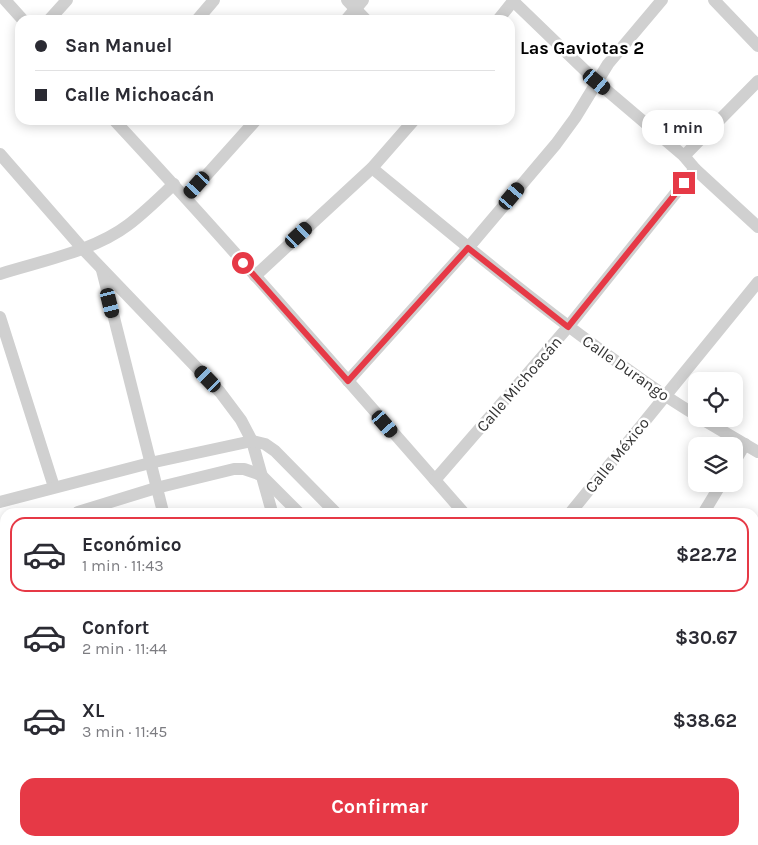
<!DOCTYPE html>
<html lang="es">
<head>
<meta charset="utf-8">
<style>
	:root { --surface:#fff; --page:#f7f7f7; --text:#2b2b33; --muted:#7c7c81; --line:#e1e1e2; --accent:#e63946 }
	body { margin:0; font-family:Karla,sans-serif; background:var(--page); color:var(--text); height:100vh; display:flex; flex-direction:column; font-size:19px; white-space:nowrap }
	* { box-sizing:border-box; margin:0 }
	p { font-size:16px; color:var(--muted) }
	.icon { flex:none; width:28px; height:28px; fill:none; stroke:currentColor; stroke-width:2; stroke-linecap:round; stroke-linejoin:round }
	.map { position:relative; flex:1; overflow:hidden }
	.panel { position:absolute; left:0px; top:508px; width:759px; height:338px; display:flex; flex-direction:column; background:var(--surface); border-radius:15px 15px 0 0; box-shadow:0 2px 12px #0003 }
	.panel>* { flex:none }
	.banner { position:absolute; left:15px; top:15px; width:500px; height:110px; border-radius:15px; box-shadow:0 2px 12px #0003; display:grid; align-content:center; height:110px; padding:0 20px; background:var(--surface) }
	.fabs { position:absolute; left:688px; top:372px; display:grid; gap:10px }
	.fabs a { display:grid; place-items:center; width:55px; height:55px; border-radius:10px; background:var(--surface); box-shadow:0 2px 12px #0003; font-size:25px }
	.end { position:absolute; width:22px; height:22px; margin:-11px; border:6px solid #e63946; background:#fff; box-shadow:0 0 0 2px #fff }
	.from { border-radius:50% }
	.bubble { position:absolute; height:35px; border-radius:15px; background:var(--surface); box-shadow:0 2px 12px #0003; font-size:16px; font-weight:700; line-height:35px; text-align:center }
	.car { position:absolute; width:15px; height:30px; margin:-15px -8px; border-radius:6px; box-shadow:0 0 4px 1px #0007; background:linear-gradient(#222 24%,#8ab4d8 0 40%,#222 0 76%,#8ab4d8 0 86%,#222 0) }
	.banner b { display:flex; align-items:center; gap:18px; height:48px; font-size:19px }
	.banner b+b { border-top:1px solid var(--line) }
	.banner i { width:12px; height:12px; background:var(--text) }
	ul { padding:9px 0 0; list-style:none }
	li { display:flex; align-items:center; gap:15px; height:75px; margin:0 10px 8px; padding:0 10px; border:2px solid transparent; border-radius:15px }
	li div { flex:1 }
	li b { display:block; font-size:19px }
	li em { font-style:normal; font-weight:700 }
	li.current { border-color:var(--accent) }
	li>.icon { width:45px; height:45px; stroke-width:1.5 }
	.cta { display:flex; gap:10px; margin-top:auto; padding:10px 20px }
	.cta a { flex:1; height:58px; border-radius:15px; background:var(--accent); color:#fff; font-size:20px; font-weight:700; line-height:58px; text-align:center }
	.map>svg:first-child { display:block }
	.lines { fill:none; stroke-linecap:round; stroke-linejoin:round }
	.minor { stroke:#d0d0d0; stroke-width:12 }
	.route { stroke:#e63946; stroke-width:6 }
	.labels { text-anchor:middle; dominant-baseline:central; stroke-width:5; stroke-linejoin:round; paint-order:stroke }
	.street-label { font-size:16px; fill:#333; stroke:#fff }
	.neighbourhood-label { font-size:18px; font-weight:bold; fill:#000; stroke:#fff }
</style>
</head>
<body>
<div class="map">
<svg width="758" height="845" viewBox="0 0 758 845">
	<rect width="100%" height="100%" fill="#fff"/>
	<g class="lines">
		<!-- minor -->
		<g class="minor">
			<polyline points="5,0 23,20"/>
			<polyline points="347,0 366,20"/>
			<polyline points="714,0 758,46"/>
			<polyline points="513,1 597,82 684,156 695,169 758,227"/>
			<polyline points="49,20 67,0"/>
			<polyline points="197,20 214,0"/>
			<polyline points="346,20 363,0"/>
			<polyline points="498,20 514,0"/>
			<path d="M114 120C233 248 348 381 463 512"/>
			<polyline points="0,154 82,248 220,392 241,420 252,441 272,512"/>
			<polyline points="684,156 758,81"/>
			<path d="M372 168C447 230 522 293 602 351 633 373 663 396 696 415"/>
			<polyline points="186,198 256,120"/>
			<polyline points="102,270 163,512"/>
			<path d="M0 274C41 261 94 251 128 225 144 213 159 198 174 184"/>
			<polyline points="255,276 372,168 414,120"/>
			<polyline points="0,317 54,487"/>
			<polyline points="348,381 468,248 556,144 575,118 608,64 662,0"/>
			<polyline points="702,419 758,452"/>
			<polyline points="734,463 745,444"/>
			<polyline points="435,480 568,327 695,169"/>
			<polyline points="0,502 150,463 252,441 265,444 275,451 335,512"/>
			<polyline points="78,512 156,488 234,469 244,469 261,475 298,512"/>
			<polyline points="571,512 758,282"/>
			<polyline points="704,512 721,484"/>
			<polyline points="0,534 5,532"/>
			<polyline points="0,633 5,632"/>
			<polyline points="754,660 758,653"/>
			<polyline points="0,778 5,777"/>
			<polyline points="754,817 758,820"/>
			<polyline points="267,840 267,845"/>
			<polyline points="467,840 481,845"/>
			<polyline points="147,845 166,840"/>
		</g>
	</g>
	<g class="lines">
		<!-- route -->
		<polyline class="route" points="243,263 348,381 468,248 568,327 684,183"/>
	</g>
	<g class="labels">
		<!-- street labels -->
		<g class="street-label">
			<text transform="translate(626 368) rotate(35)">Calle Durango</text>
			<text transform="translate(519 384) rotate(-49)">Calle Michoacán</text>
			<text transform="translate(617 455) rotate(-51)">Calle México</text>
		</g>
		<!-- neighbourhood labels -->
		<g class="neighbourhood-label">
			<text x="582" y="48">Las Gaviotas 2</text>
		</g>
	</g>
</svg>
<div class="fabs">
<a><svg class="icon" aria-label="locate" viewBox="0 0 24 24"><circle cx="12" cy="12" r="6"/><path d="M12 2v4M12 18v4M2 12h4M18 12h4"/></svg></a>
<a><svg class="icon" aria-label="layers" viewBox="0 0 24 24"><path d="M12 4l9 5-9 5-9-5zM3 14l9 5 9-5"/></svg></a>
</div>
<i class="end from" style="left:243px;top:263px"></i>
<i class="end" style="left:684px;top:183px"></i>
<div class="bubble" style="left:642px;top:110px;width:82px">1 min</div>
<i class="car" style="left:597px;top:82px;rotate:130deg"></i>
<i class="car" style="left:197px;top:185px;rotate:222deg"></i>
<i class="car" style="left:512px;top:196px;rotate:40deg"></i>
<i class="car" style="left:299px;top:235px;rotate:47deg"></i>
<i class="car" style="left:110px;top:303px;rotate:166deg"></i>
<i class="car" style="left:208px;top:379px;rotate:316deg"></i>
<i class="car" style="left:385px;top:424px;rotate:139deg"></i>
<div class="banner">
<b><i class="from"></i>San Manuel</b>
<b><i></i>Calle Michoacán</b>
</div>
<section class="panel">
<ul>
<li class="current"><svg class="icon" aria-label="car" viewBox="0 0 24 24"><path d="M5 17H2v-5l4-1 3-4h7l3 4 3 1v5h-3M9 17h6M6 11h13"/><circle cx="7" cy="17" r="2"/><circle cx="17" cy="17" r="2"/></svg><div><b>Económico</b><p>1 min · 11:43</p></div><em>$22.72</em></li>
<li><svg class="icon" aria-label="car" viewBox="0 0 24 24"><path d="M5 17H2v-5l4-1 3-4h7l3 4 3 1v5h-3M9 17h6M6 11h13"/><circle cx="7" cy="17" r="2"/><circle cx="17" cy="17" r="2"/></svg><div><b>Confort</b><p>2 min · 11:44</p></div><em>$30.67</em></li>
<li><svg class="icon" aria-label="car" viewBox="0 0 24 24"><path d="M5 17H2v-5l4-1 3-4h7l3 4 3 1v5h-3M9 17h6M6 11h13"/><circle cx="7" cy="17" r="2"/><circle cx="17" cy="17" r="2"/></svg><div><b>XL</b><p>3 min · 11:45</p></div><em>$38.62</em></li>
</ul>
<div class="cta"><a>Confirmar</a></div>
</section>
</div>
</body>
</html>
